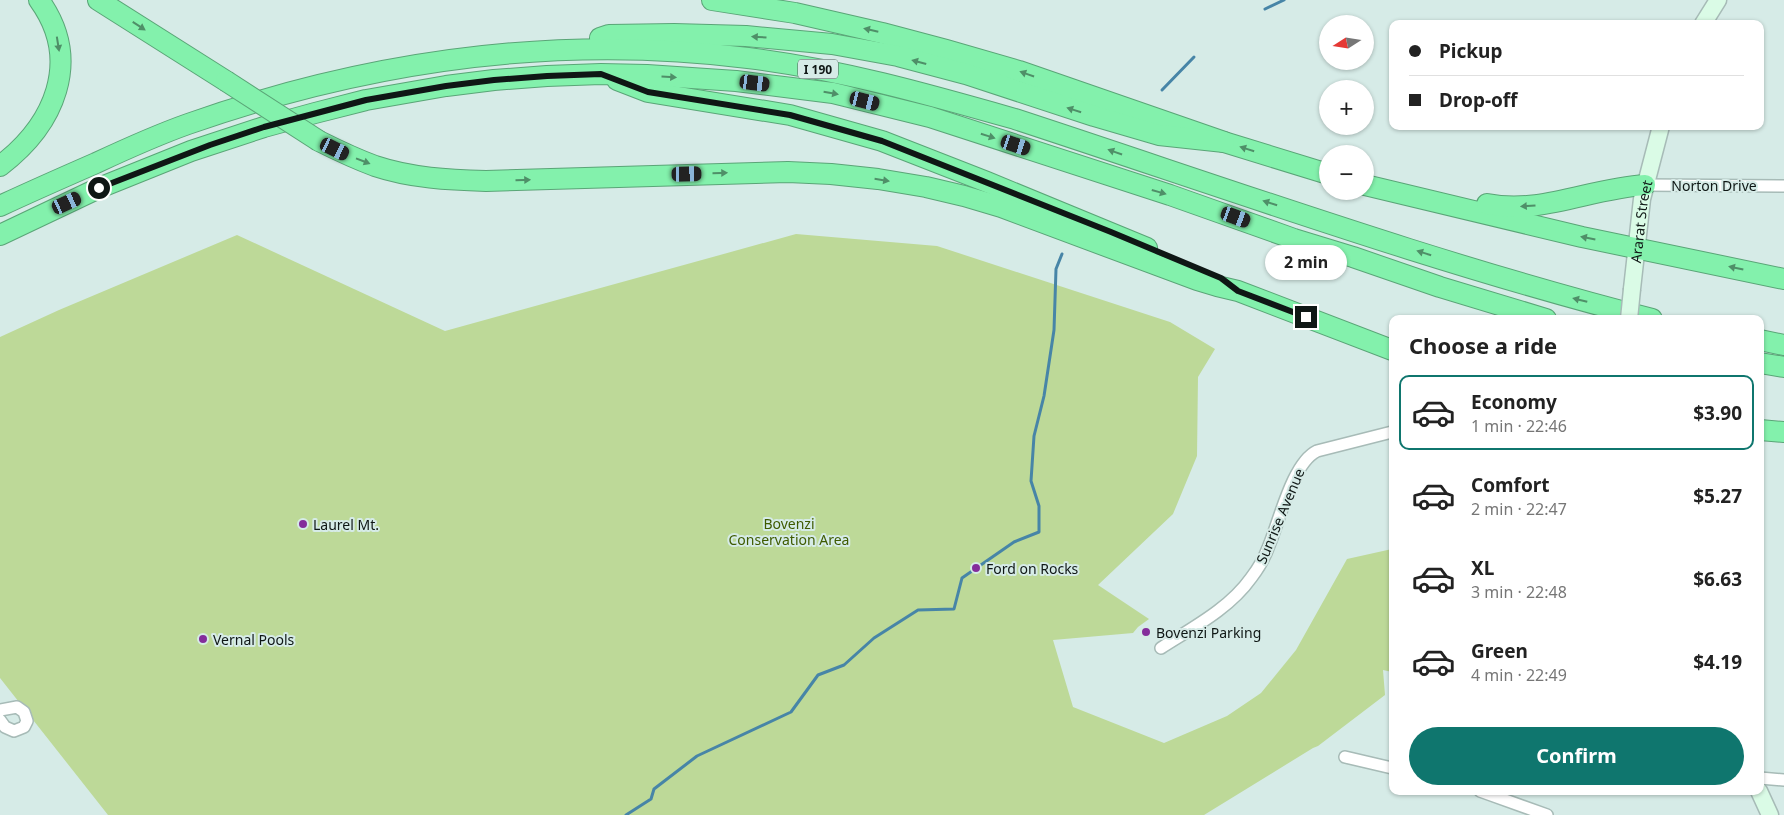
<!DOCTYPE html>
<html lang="en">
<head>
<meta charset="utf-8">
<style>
	:root { --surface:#fff; --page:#f6f6f6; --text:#222; --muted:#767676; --line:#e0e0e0; --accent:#0f766e }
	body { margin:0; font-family:"Noto Sans",sans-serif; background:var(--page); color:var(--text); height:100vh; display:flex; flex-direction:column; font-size:19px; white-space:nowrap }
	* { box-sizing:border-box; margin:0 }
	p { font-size:16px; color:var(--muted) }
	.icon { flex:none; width:28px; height:28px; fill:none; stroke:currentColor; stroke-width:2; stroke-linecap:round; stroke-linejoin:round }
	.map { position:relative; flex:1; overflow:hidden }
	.sheet { position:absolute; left:1389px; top:315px; width:375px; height:480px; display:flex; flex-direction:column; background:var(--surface); border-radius:10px; box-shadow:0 1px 4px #0004 }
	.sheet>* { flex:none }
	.banner { position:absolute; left:1389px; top:20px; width:375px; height:110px; border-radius:10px; box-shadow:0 1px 4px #0004; display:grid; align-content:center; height:110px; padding:0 20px; background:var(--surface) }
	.needle { width:32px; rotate:258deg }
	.buttons { position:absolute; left:1319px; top:15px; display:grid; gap:10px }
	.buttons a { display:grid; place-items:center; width:55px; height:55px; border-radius:50%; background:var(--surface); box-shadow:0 1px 4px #0004; font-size:25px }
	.end { position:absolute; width:22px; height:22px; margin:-11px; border:6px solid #0f1715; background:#fff; box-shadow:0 0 0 2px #fff }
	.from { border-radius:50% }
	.bubble { position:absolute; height:35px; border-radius:18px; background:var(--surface); box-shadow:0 1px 4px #0004; font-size:16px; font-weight:700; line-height:35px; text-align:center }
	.car { position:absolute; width:15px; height:30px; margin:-15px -8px; border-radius:6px; box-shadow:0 0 4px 1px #0007; background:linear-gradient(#222 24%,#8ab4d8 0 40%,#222 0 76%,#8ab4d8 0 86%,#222 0) }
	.banner b { display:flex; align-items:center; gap:18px; height:48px; font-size:19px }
	.banner b+b { border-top:1px solid var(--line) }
	.banner i { width:12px; height:12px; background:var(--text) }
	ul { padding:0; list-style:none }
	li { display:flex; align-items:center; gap:15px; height:75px; margin:0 10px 8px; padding:0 10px; border:2px solid transparent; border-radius:10px }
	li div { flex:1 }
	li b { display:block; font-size:19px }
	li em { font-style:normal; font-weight:700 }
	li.active { border-color:var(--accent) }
	li>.icon { width:45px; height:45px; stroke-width:1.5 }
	h2 { padding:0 20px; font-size:22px; line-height:60px }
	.cta { display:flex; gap:10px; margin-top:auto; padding:10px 20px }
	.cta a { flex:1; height:58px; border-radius:30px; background:var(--accent); color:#fff; font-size:20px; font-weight:700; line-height:58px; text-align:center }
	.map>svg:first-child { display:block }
	.green { fill:#bdd998 }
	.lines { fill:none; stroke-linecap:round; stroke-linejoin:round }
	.stream { stroke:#4785a7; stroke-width:3 }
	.minor-casing { stroke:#a7bbb7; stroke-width:14 }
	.secondary-casing { stroke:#a7bbb7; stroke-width:19 }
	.motorway-casing { stroke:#5aa577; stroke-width:22 }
	.minor { stroke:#fff; stroke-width:11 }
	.secondary { stroke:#dafbe6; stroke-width:16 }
	.motorway { stroke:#83f1ac; stroke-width:20 }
	.secondary-bridge-casing { stroke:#a7bbb7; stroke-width:19; stroke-linecap:butt }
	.motorway-bridge-casing { stroke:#5aa577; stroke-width:22; stroke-linecap:butt }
	.secondary-bridge { stroke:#dafbe6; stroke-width:16 }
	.motorway-bridge { stroke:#83f1ac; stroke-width:20 }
	.oneway { fill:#4f8f68 }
	.route { stroke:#0f1715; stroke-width:6 }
	.poi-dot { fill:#842d9b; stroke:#d6ebe7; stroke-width:2 }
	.labels { text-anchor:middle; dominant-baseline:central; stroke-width:4; stroke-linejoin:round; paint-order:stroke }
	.shield { fill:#d6ebe7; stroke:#4b5754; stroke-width:1 }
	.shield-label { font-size:12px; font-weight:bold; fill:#0f1715 }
	.street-label { font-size:14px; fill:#0f1715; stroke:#d6ebe7 }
	.park-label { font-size:14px; fill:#3f5b00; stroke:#d6ebe7 }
	.poi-label { font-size:14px; fill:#0f1715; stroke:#d6ebe7; text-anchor:start }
</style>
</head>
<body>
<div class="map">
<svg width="1784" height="815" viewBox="0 0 1784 815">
	<rect width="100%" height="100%" fill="#d6ebe7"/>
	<!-- green -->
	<polygon class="green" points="796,234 937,246 1170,322 1215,349 1198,377 1197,456 1173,514 1098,585 1149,619 1138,627 1133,633 1053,640 1073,707 1164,743 1227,716 1261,693 1296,650 1347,559 1392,549 1392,672 1383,670 1385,695 1318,746 1313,748 1204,815 108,815 0,678 0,337 59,310 237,235 445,331"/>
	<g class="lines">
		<!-- stream -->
		<g class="stream">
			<polyline points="1265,9 1284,0"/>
			<polyline points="1162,90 1194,57"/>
			<polyline points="626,815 651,799 654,789 697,756 791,712 818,675 844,665 874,638 918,610 954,609 962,578 1014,542 1039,532 1039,506 1031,481 1034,436 1044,396 1054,330 1056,269 1062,254"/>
		</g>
		<!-- minor casing -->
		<g class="minor-casing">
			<g id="minor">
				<polyline points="1645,185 1784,186"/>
				<path d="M1161 648C1192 628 1229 609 1251 578 1258 569 1264 559 1268 548 1279 523 1292 463 1317 451L1392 432"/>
				<polyline points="0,710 17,707 24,712 27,721 24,727 14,731 5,727 0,720"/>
				<polyline points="1345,757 1392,768"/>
				<polyline points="1760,778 1784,780"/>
				<polyline points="1480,791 1547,815"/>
			</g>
		</g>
		<!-- secondary casing -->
		<g class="secondary-casing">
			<g id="secondary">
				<polyline points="1703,24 1718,0"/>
				<path id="s1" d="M1632 289 1642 199 1661 126"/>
				<polyline points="1759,791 1770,815"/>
			</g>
		</g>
		<!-- motorway casing -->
		<g class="motorway-casing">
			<g id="motorway">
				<polyline points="98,0 226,81"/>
				<polyline points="712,0 795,13 882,33 946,50 1019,71 1224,142 1328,174"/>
				<polyline points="600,38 609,35 674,34 746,36 832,44 898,56 966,74 1094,116 1159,135 1224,142"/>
				<polyline points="617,80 648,92 790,115 882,141 987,182 1147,248"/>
				<path d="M319 141C337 150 356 159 375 166 411 178 449 180 486 181L788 172 831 174 878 179 926 187 964 196 1001 207 1197 280 1217 286 1238 291 1392 350"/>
				<path d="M0 166C54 125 83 61 39 0"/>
				<polyline points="1365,185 1582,237 1784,279"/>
				<path d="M1487 204C1541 215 1591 188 1645 185"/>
				<path d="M0 206C32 191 64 177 96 163 126 149 157 135 188 124 368 61 558 34 748 58 839 69 927 94 1015 119 1226 188 1436 264 1652 319"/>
				<polyline points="0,235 99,188 191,151 264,127 315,113 366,100 446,86 494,80 547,76 601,74 647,75 736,81 833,93 930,117 1170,195 1294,239 1353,257 1440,287 1546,319"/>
				<polyline points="1760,340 1784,345"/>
				<polyline points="1760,363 1784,367"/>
				<polyline points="1760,430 1784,432"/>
			</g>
		</g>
		<!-- minor -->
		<use href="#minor" class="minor"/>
		<!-- secondary -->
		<use href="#secondary" class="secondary"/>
		<!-- motorway -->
		<use href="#motorway" class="motorway"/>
		<!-- secondary-bridge casing -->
		<g class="secondary-bridge-casing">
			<polyline id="secondary-bridge" points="1629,319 1632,289"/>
		</g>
		<!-- motorway-bridge casing -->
		<g class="motorway-bridge-casing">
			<polyline id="motorway-bridge" points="226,81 319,141"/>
		</g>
		<!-- secondary-bridge -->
		<use href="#secondary-bridge" class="secondary-bridge"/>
		<!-- motorway-bridge -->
		<use href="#motorway-bridge" class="motorway-bridge"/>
	</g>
	<!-- one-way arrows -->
	<defs><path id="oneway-solid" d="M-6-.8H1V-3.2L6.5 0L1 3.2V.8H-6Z" transform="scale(1.25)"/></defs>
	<g class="oneway">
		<use href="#oneway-solid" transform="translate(139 26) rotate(33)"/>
		<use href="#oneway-solid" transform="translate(871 30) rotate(-167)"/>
		<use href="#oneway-solid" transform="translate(759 37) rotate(-177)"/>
		<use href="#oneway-solid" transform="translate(58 44) rotate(81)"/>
		<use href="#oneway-solid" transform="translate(919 62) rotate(-165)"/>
		<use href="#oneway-solid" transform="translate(1027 74) rotate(-161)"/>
		<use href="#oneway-solid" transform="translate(669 77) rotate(3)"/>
		<use href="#oneway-solid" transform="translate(831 93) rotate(10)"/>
		<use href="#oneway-solid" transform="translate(1074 110) rotate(-162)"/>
		<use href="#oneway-solid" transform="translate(988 136) rotate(18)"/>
		<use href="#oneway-solid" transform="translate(1247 149) rotate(-163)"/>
		<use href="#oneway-solid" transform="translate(1115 152) rotate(-161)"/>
		<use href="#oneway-solid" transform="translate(363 161) rotate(21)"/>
		<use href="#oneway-solid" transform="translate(720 173) rotate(-1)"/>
		<use href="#oneway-solid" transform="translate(523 180) rotate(-2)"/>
		<use href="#oneway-solid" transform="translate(882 180) rotate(9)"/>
		<use href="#oneway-solid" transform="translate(1159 192) rotate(16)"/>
		<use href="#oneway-solid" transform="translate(1270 203) rotate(-162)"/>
		<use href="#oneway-solid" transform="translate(1528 206) rotate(176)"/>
		<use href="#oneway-solid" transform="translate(1588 238) rotate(-169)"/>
		<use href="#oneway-solid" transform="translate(1424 253) rotate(-163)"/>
		<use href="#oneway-solid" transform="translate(1736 268) rotate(-168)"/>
		<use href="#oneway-solid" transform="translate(1580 300) rotate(-166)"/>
	</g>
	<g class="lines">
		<!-- route -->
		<polyline class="route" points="99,188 210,145 264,127 366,100 446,86 494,80 547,76 601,74 648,92 790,115 882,141 1111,232 1221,278 1238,291 1306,317"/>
	</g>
	<!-- markers -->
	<g class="poi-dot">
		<circle cx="303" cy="524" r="5"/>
		<circle cx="976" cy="568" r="5"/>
		<circle cx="1146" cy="632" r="5"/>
		<circle cx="203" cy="639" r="5"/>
	</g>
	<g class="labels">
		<!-- shield labels -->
		<rect class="shield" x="798" y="59.5" width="40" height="19" rx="4"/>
		<g class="shield-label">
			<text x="818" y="69">I 190</text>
		</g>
		<!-- street labels -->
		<g class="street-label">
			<text x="1714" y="185">Norton Drive</text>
			<text stroke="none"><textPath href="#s1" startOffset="68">Ararat Street</textPath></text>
			<text transform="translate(1280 516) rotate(-67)">Sunrise Avenue</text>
		</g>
		<!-- park labels -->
		<g class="park-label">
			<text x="789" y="523">Bovenzi<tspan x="789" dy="16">Conservation Area</tspan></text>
		</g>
		<!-- poi labels -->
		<g class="poi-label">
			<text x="313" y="524">Laurel Mt.</text>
			<text x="986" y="568">Ford on Rocks</text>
			<text x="1156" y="632">Bovenzi Parking</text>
			<text x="213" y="639">Vernal Pools</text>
		</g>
	</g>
</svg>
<div class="buttons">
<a><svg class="needle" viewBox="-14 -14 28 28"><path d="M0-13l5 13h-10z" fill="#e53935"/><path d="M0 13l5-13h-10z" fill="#767676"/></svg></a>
<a>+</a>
<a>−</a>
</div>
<i class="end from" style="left:99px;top:188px"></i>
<i class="end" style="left:1306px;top:317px"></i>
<div class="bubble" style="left:1265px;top:245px;width:82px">2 min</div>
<i class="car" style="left:755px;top:83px;rotate:97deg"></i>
<i class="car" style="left:865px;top:101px;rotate:104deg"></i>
<i class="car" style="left:1016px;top:145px;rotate:108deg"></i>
<i class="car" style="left:335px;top:149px;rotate:116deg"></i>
<i class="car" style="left:687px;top:174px;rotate:89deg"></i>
<i class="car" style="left:67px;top:203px;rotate:65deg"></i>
<i class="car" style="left:1236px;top:217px;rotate:110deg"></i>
<div class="banner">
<b><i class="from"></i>Pickup</b>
<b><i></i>Drop-off</b>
</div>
<section class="sheet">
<h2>Choose a ride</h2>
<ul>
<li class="active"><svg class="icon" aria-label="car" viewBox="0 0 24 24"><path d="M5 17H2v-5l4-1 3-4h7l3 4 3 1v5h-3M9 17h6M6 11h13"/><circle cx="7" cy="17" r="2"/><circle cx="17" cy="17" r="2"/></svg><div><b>Economy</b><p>1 min · 22:46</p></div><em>$3.90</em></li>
<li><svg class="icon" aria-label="car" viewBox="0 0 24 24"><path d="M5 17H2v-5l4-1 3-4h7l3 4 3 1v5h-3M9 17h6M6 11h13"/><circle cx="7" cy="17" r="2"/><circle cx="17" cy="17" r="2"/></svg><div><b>Comfort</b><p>2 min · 22:47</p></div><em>$5.27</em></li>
<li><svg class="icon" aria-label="car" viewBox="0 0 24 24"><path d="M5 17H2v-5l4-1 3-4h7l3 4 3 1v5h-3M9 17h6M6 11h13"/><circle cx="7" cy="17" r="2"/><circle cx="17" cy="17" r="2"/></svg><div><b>XL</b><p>3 min · 22:48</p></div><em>$6.63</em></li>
<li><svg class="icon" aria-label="car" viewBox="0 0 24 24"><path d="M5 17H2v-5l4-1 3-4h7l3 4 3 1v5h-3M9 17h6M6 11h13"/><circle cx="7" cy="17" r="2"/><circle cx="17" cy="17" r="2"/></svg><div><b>Green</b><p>4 min · 22:49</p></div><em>$4.19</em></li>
</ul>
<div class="cta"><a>Confirm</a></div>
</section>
</div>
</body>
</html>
